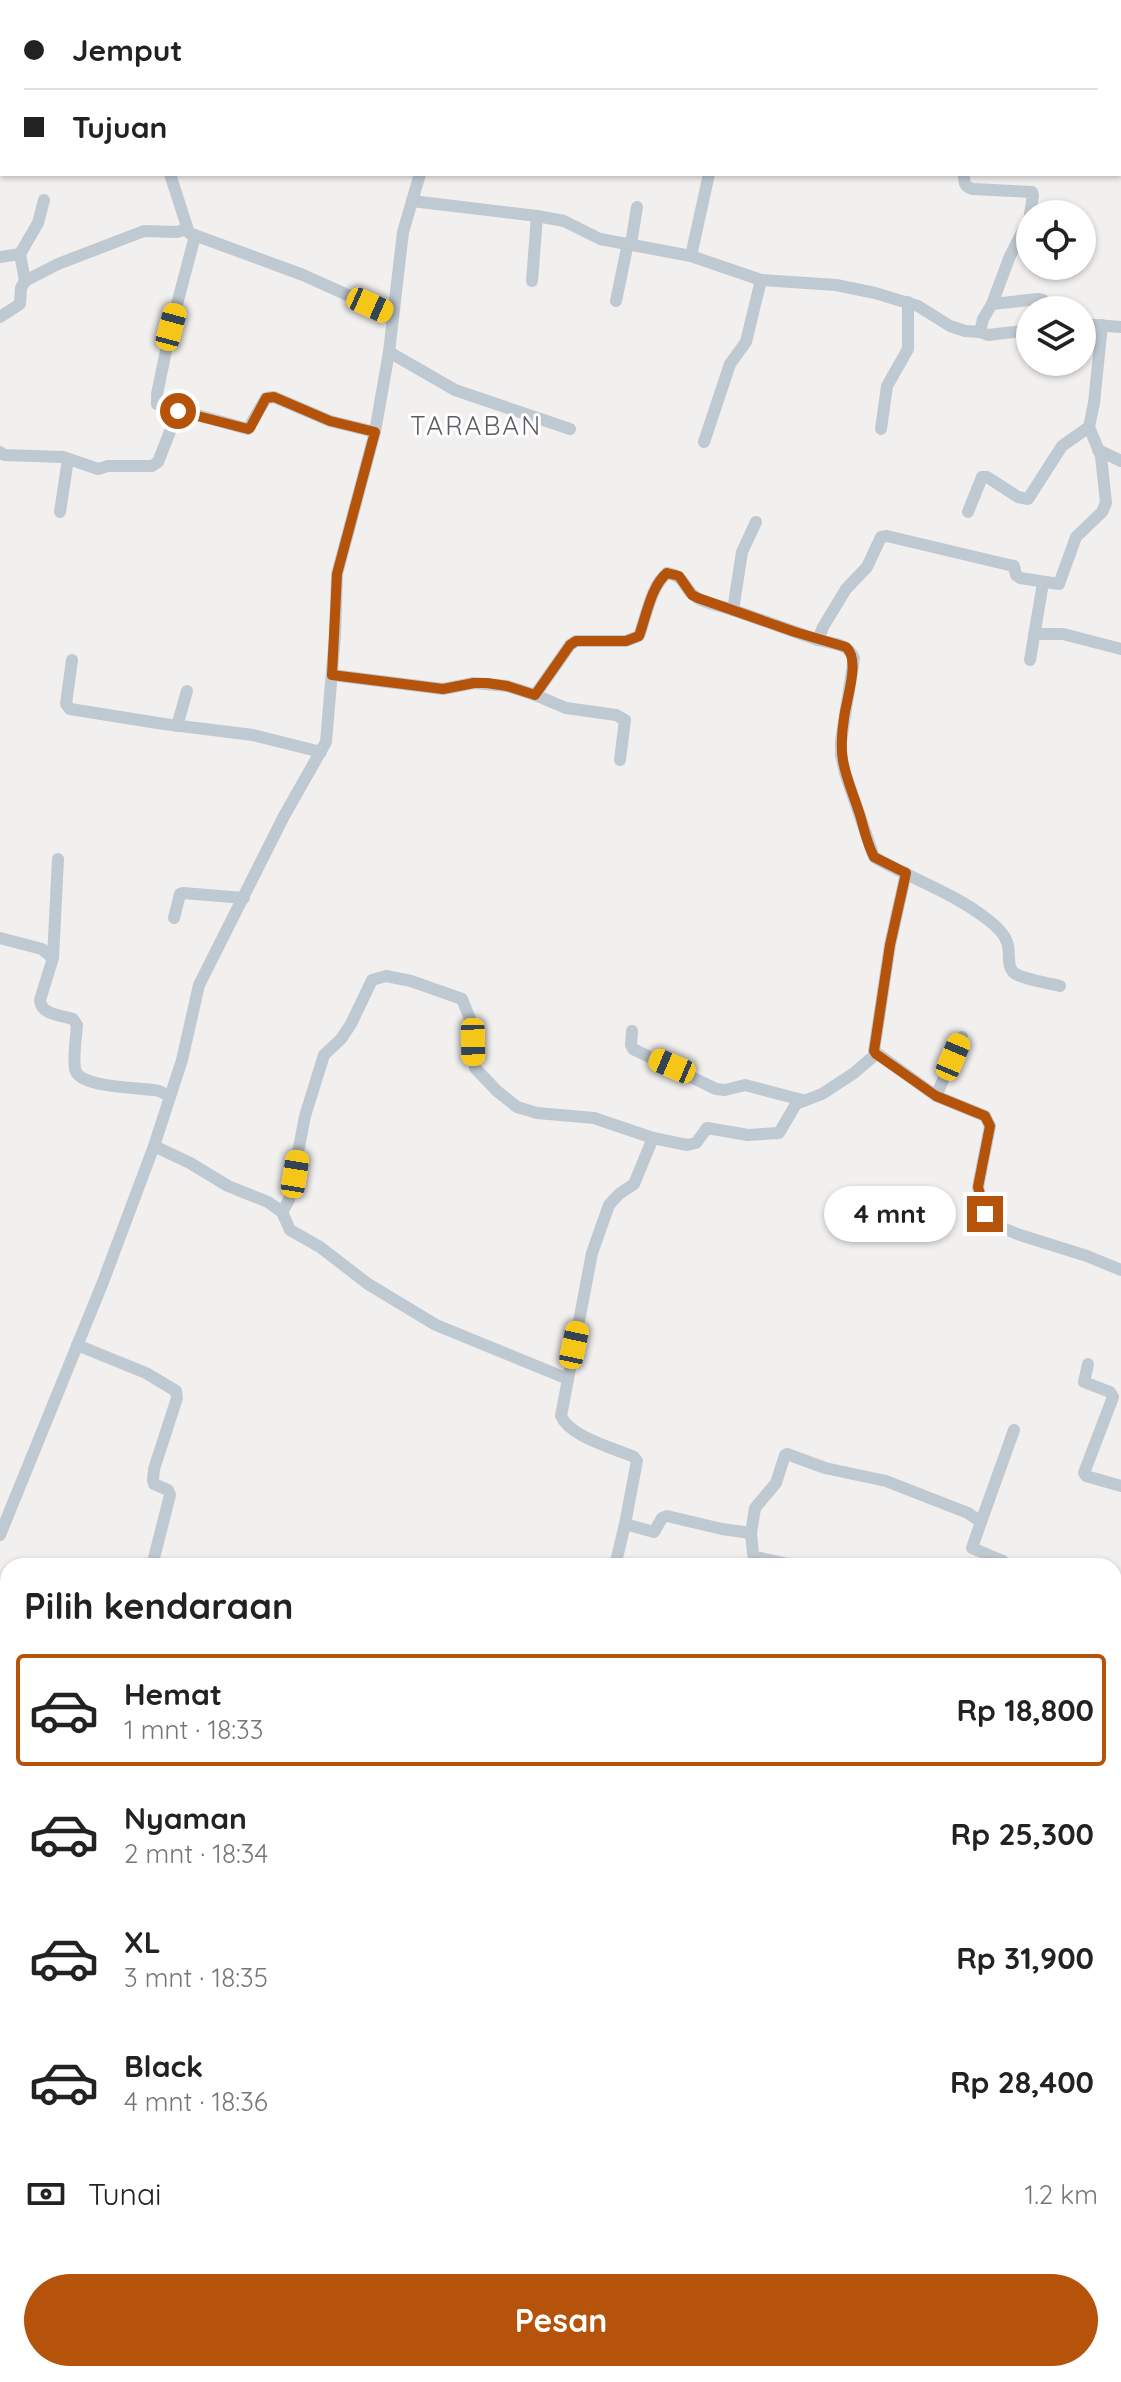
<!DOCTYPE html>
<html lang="id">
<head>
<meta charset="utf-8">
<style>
	:root { --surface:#fff; --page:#f6f6f6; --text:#222; --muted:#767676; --line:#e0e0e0; --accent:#b45309 }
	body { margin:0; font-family:Quicksand,sans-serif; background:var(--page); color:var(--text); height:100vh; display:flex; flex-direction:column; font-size:30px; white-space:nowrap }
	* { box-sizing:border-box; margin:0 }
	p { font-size:26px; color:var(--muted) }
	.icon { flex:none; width:44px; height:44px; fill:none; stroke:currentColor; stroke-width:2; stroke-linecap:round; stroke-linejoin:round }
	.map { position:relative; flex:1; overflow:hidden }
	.side { position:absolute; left:0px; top:1558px; width:1122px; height:824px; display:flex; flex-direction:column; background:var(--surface); border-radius:24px 24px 0 0; box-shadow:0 2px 6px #0004 }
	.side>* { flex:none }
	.top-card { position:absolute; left:0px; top:0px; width:1122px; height:176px; box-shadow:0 2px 6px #0004; display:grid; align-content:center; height:176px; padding:0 24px; background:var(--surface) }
	.controls { position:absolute; left:1016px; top:200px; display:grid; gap:16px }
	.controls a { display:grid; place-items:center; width:80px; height:80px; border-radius:50%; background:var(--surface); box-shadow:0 2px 6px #0004; font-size:40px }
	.end { position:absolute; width:36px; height:36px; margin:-18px; border:10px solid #b45309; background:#fff; box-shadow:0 0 0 4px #fff }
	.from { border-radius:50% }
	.bubble { position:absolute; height:56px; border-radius:28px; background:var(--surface); box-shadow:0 2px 6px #0004; font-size:26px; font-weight:700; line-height:56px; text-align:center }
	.car { position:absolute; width:24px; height:48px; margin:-24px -12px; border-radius:10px; box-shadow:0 0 6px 2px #0007; background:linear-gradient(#f5c518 24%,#345 0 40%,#f5c518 0 76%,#345 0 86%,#f5c518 0) }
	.top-card b { display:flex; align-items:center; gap:28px; height:76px; font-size:30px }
	.top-card b+b { border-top:2px solid var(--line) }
	.top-card i { width:20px; height:20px; background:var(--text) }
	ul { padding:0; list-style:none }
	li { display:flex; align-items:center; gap:24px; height:112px; margin:0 16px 12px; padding:0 8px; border:4px solid transparent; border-radius:8px }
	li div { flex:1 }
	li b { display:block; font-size:30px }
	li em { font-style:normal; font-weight:700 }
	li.selected { border-color:var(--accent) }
	li>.icon { width:72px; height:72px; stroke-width:1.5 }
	h2 { padding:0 24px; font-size:36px; line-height:96px }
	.pay { display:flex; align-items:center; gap:20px; height:88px; padding:0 24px; font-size:30px }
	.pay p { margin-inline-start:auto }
	.button { display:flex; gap:16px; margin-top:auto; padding:16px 24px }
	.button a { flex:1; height:92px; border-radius:48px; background:var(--accent); color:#fff; font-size:32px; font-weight:700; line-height:92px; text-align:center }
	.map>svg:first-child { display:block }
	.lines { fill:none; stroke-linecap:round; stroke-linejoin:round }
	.minor { stroke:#bfc9d2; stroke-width:12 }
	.route { stroke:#b45309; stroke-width:10 }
	.labels { text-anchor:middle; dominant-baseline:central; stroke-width:6; stroke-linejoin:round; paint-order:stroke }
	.quarter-label { font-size:26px; letter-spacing:2px; fill:#5b5f64; stroke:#fff }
</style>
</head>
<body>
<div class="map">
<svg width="1121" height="2382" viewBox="0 0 1121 2382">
	<rect width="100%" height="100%" fill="#f2efef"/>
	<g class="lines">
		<!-- minor -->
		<g class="minor">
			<polyline points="112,0 113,2"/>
			<polyline points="439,2 439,0"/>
			<polyline points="658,2 658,0"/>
			<polyline points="723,2 724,0"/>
			<polyline points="1120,91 1121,88"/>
			<polyline points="170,174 189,233 303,275 392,315"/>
			<path d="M964 174C964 182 964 186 972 189L1032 192 1033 195 1030 214"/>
			<polyline points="412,201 537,216 564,221 600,239 691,256 709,174"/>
			<polyline points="1030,217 1010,256 992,304 983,319 980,332 988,335 1030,330"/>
			<polyline points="195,236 171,327 157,394 157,404 248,429 266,398 274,397 330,421 375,432"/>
			<polyline points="631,244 637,207"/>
			<polyline points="691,256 761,280 836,285 875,293 918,306 950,326 965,331 980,332"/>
			<polyline points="0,257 20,254"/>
			<polyline points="25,281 20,254 38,223 44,200"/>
			<polyline points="532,281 537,216"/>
			<polyline points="616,301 628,243"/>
			<polyline points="992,304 1038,299 1043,300 1047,310"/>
			<polyline points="0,317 20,304 21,288 25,281 58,264 144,231 177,232 187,229"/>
			<polyline points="1082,324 1121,327"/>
			<polyline points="389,352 455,390 570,429"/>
			<polyline points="881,429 887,386 908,349 908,302"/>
			<polyline points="704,442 730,364 746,342 761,280"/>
			<polyline points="1098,450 1121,461"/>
			<polyline points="0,452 4,455 63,457 98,469 108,466 152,466 158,462 178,411"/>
			<polyline points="60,512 68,459"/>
			<polyline points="968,512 982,477 987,477 1018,497 1028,499 1062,446 1089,427"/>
			<polyline points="756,522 742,552 733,610 818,640 823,627 846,589 867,567 881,537 887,536 1009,565 1014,566 1016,575 1020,578 1059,584 1076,537 1102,512 1106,503 1101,456 1089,427 1094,403 1102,325"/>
			<polyline points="1034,634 1063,634 1121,649"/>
			<path d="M818 640C832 644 848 643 854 658L841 741V755L845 773 874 857C911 879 952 892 987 919 995 925 1004 933 1007 942 1011 952 1006 964 1013 972 1020 979 1049 983 1060 986"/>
			<polyline points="72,660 66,704 70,709 164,724 253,735 321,752"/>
			<polyline points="1030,660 1043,583"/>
			<polyline points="332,675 443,689 474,683 507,686 535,695 566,708 616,715 625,720 620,760"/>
			<path d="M535 695 570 645 576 641H626L639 636C646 617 651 586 667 573 686 576 683 589 696 597 706 604 722 606 733 610"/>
			<polyline points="177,726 187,691"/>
			<polyline points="906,873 890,945 874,1051 936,1096 985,1116 990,1126 978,1187 985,1214 993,1224 1020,1235 1087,1256 1121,1270"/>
			<polyline points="174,918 180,894 183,893 244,898"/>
			<path d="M0 938 42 949 53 958 40 1000C41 1015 61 1015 73 1019L77 1025C76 1038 73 1056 75 1069 79 1089 142 1087 159 1091 159 1091 169 1096 170 1096"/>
			<polyline points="53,958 58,859"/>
			<polyline points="632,1031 631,1045 633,1049 716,1089 725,1090 745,1085 802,1100"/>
			<polyline points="936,1096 962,1037"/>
			<path d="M653 1138 634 1184 619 1194 609 1205 592 1253 561 1416C570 1437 614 1448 634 1457L637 1461 625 1524 654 1532 662 1518 667 1516 722 1529 751 1533"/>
			<polyline points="154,1146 190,1163 228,1186 268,1202 282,1212 290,1230 320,1247 368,1284 436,1325 568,1379"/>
			<polyline points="282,1212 289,1200 305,1116 324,1055 341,1039 351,1024 372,980 386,976 411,981 462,999 470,1019 475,1068 497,1091 517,1107 537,1113 594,1118 653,1138 687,1145 696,1143 707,1128 748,1135 779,1133 796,1104 822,1094 854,1073 876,1054"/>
			<polyline points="77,1345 146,1373 176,1391 177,1398 154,1469 153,1480 154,1484 168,1490 170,1495 152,1566"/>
			<polyline points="1088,1364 1084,1382 1110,1392 1113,1397 1084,1473 1086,1476 1121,1486"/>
			<polyline points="981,1522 1014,1430"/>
			<polyline points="0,1535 103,1282 154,1146 182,1060 199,985 284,816 326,742 335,635 337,574 375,432 389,352 403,232 420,174"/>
			<polyline points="615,1566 625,1524"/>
			<polyline points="797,1566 756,1557 753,1554 751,1533 755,1508 776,1483 785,1455 787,1454 825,1468 886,1481 968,1513 981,1522 972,1548 1003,1561 1004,1566"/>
			<polyline points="0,1735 8,1737"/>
			<polyline points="1117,1744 1121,1728"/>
			<polyline points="1114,1902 1121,1903"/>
			<polyline points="1121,2101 1117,2120 1121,2135"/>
			<polyline points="1114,2232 1117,2175 1121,2156"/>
			<polyline points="547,2374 604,2382"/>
			<polyline points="913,2374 955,2382"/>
			<polyline points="384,2382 385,2374"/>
			<polyline points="1012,2382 1013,2374"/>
		</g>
	</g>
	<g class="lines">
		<!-- route -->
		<path class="route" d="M178 411 248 429 250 428 266 398 274 397 330 421 375 432 337 574 332 675 443 689 474 683H487L507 686 535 695 570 645 576 641H626L639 636C646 617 651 586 667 573L679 576 692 595 698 598 795 632 846 647C861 660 846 700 844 718 837 762 847 775 860 815 864 829 867 844 874 857L906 873 890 945 874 1051 876 1054 936 1096 985 1116 990 1126 978 1187 985 1214"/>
	</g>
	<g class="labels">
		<!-- quarter labels -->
		<g class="quarter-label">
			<text x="476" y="425">TARABAN</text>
		</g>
	</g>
</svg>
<div class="controls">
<a><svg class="icon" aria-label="locate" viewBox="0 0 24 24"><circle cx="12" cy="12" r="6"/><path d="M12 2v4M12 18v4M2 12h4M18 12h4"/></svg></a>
<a><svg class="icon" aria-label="layers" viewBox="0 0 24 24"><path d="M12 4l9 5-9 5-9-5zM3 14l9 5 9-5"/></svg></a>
</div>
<i class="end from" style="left:178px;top:411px"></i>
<i class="end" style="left:985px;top:1214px"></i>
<div class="bubble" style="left:824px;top:1186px;width:132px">4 mnt</div>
<i class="car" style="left:370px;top:305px;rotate:114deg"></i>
<i class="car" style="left:171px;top:327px;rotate:15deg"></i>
<i class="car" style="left:473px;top:1042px;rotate:179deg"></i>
<i class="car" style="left:953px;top:1057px;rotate:23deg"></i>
<i class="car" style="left:672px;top:1066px;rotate:293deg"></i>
<i class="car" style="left:295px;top:1174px;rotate:9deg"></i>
<i class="car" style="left:574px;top:1345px;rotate:12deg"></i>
<div class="top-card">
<b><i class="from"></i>Jemput</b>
<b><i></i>Tujuan</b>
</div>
<section class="side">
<h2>Pilih kendaraan</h2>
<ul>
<li class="selected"><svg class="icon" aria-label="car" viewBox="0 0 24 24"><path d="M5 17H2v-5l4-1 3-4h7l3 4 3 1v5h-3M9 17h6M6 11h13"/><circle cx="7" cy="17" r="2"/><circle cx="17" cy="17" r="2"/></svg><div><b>Hemat</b><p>1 mnt · 18:33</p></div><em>Rp 18,800</em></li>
<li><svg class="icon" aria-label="car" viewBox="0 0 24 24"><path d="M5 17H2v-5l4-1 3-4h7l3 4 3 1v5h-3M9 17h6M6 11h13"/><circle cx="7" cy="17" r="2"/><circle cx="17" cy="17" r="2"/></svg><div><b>Nyaman</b><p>2 mnt · 18:34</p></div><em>Rp 25,300</em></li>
<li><svg class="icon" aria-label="car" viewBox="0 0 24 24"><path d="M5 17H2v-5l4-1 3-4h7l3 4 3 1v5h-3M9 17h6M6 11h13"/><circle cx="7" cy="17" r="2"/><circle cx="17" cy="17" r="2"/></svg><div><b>XL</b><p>3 mnt · 18:35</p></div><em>Rp 31,900</em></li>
<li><svg class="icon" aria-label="car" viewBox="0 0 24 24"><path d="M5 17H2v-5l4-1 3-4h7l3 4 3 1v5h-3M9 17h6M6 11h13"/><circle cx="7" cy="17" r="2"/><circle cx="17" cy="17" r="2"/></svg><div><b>Black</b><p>4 mnt · 18:36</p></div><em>Rp 28,400</em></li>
</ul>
<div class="pay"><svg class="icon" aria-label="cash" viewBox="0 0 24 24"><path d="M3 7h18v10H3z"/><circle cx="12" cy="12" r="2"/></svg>Tunai<p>1.2 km</p></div>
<div class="button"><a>Pesan</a></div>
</section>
</div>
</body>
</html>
